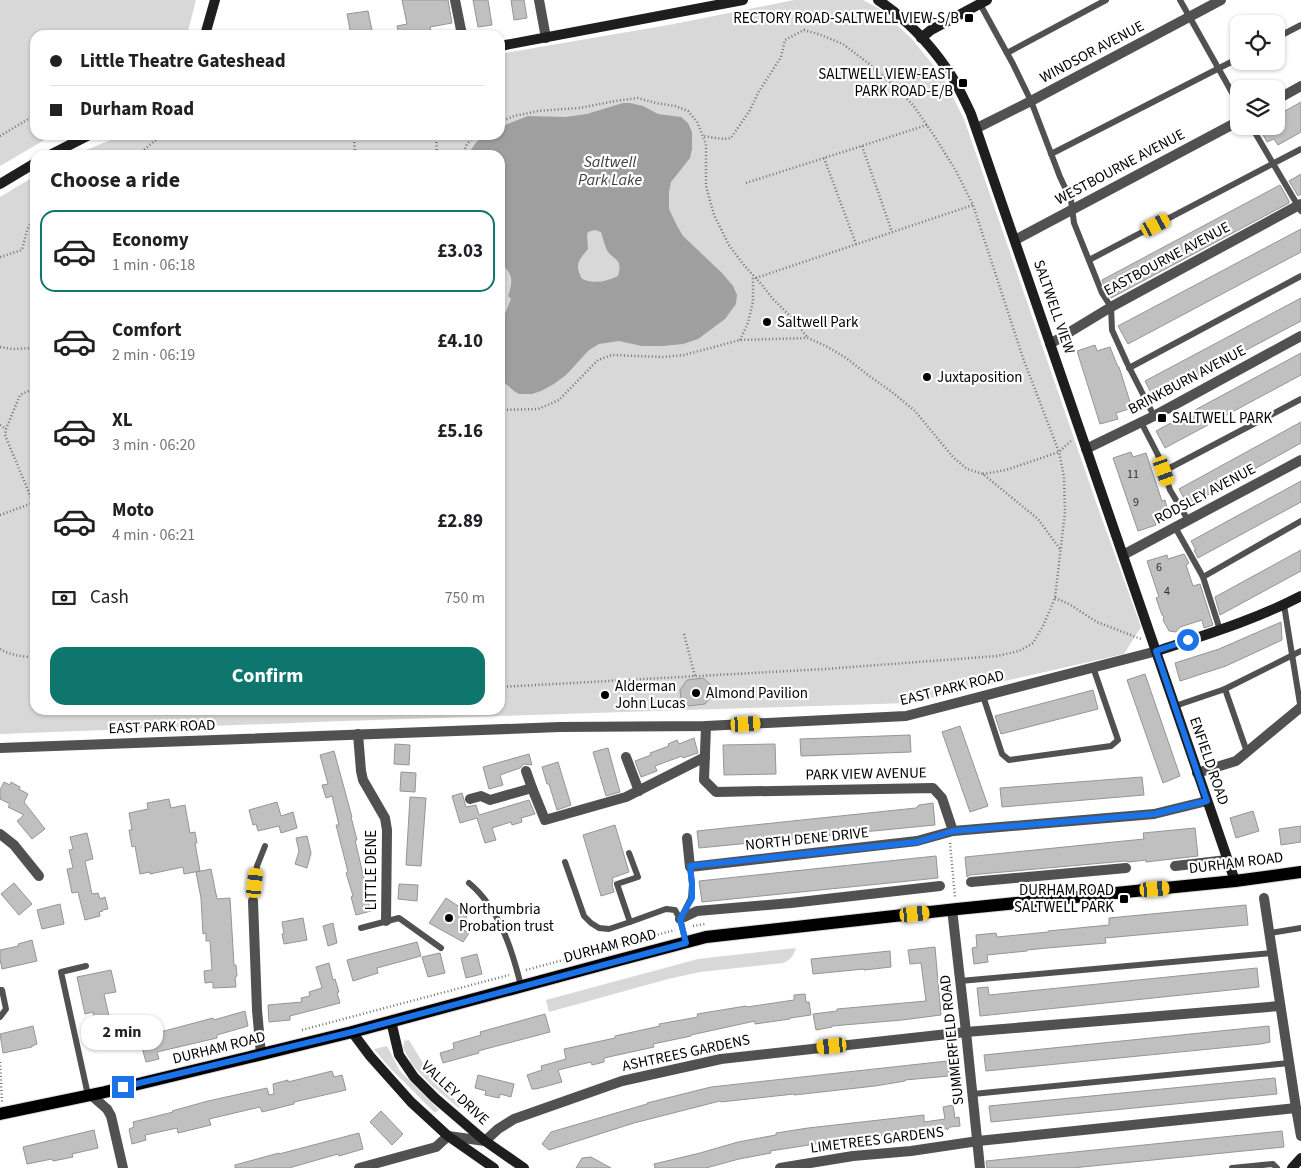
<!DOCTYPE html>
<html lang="en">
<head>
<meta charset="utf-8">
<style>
	:root { --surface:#fff; --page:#f2f2f2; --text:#202124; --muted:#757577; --line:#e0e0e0; --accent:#0f766e }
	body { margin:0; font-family:"Source Sans 3",sans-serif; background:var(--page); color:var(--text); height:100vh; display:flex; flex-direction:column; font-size:19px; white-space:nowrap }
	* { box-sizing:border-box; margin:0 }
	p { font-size:16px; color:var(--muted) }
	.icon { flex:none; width:28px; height:28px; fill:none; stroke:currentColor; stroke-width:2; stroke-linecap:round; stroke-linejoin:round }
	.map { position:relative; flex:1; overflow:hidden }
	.sheet { position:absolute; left:30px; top:150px; width:475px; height:565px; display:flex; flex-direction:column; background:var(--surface); border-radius:15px; box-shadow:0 1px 4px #0004 }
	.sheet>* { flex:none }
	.guide { position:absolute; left:30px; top:30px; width:475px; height:110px; border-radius:15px; box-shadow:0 1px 4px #0004; display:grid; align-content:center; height:110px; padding:0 20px; background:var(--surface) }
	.controls { position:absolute; left:1230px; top:15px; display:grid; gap:10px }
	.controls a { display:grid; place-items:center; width:55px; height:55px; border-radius:10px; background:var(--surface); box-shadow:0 1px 4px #0004; font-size:25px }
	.end { position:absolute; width:22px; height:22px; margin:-11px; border:6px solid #1a73e8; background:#fff; box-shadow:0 0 0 2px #fff }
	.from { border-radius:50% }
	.bubble { position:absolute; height:35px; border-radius:15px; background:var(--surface); box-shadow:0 1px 4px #0004; font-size:16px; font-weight:700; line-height:35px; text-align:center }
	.car { position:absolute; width:15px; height:30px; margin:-15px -8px; border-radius:6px; box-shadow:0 0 4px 1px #0007; background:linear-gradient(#f5c518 24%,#345 0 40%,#f5c518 0 76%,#345 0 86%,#f5c518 0) }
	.guide b { display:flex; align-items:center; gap:18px; height:48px; font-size:19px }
	.guide b+b { border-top:1px solid var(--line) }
	.guide i { width:12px; height:12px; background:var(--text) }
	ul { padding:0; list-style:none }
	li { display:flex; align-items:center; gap:15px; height:82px; margin:0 10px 8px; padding:0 10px; border:2px solid transparent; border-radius:15px }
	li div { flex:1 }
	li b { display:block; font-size:19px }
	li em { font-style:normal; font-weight:700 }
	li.active { border-color:var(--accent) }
	li>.icon { width:45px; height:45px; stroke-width:1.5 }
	h2 { padding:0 20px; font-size:22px; line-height:60px }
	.pay { display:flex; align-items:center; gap:12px; height:55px; padding:0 20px; font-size:19px }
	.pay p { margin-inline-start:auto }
	.cta { display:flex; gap:10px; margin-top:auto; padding:10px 20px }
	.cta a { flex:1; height:58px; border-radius:15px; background:var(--accent); color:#fff; font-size:20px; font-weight:700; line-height:58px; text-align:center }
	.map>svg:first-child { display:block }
	.green { fill:#d8d8d8 }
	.water { fill:#9f9f9f; fill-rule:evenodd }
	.building { fill:#c0c0c0; stroke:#959595 }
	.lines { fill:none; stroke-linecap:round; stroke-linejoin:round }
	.primary-casing { stroke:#dbdbdb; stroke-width:14 }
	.path { stroke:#737373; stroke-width:2.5; stroke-dasharray:1 2.5; stroke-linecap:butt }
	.lane { stroke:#515151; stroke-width:6 }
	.street { stroke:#515151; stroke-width:10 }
	.secondary { stroke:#1e1e1e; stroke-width:10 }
	.primary { stroke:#000; stroke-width:12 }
	.route { stroke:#1a73e8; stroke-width:6 }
	.poi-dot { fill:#000; stroke:#fff; stroke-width:2 }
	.labels { text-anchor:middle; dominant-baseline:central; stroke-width:4.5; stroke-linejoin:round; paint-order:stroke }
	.number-label { font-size:12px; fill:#303030 }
	.poi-label { font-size:15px; fill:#000; stroke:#fff; text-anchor:start }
	.street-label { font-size:15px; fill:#000; stroke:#fff }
	.water-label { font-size:16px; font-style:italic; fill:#404040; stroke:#fff }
</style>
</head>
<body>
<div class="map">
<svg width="1301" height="1168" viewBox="0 0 1301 1168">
	<rect width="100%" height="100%" fill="#fff"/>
	<!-- green -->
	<g class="green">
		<polygon points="0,0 196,0 187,35 35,35 35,135 53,135 0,166"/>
		<polygon points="794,0 863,0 878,8 911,38 943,77 964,119 1097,505 1141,627 1124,654 908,703 344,721 0,734 0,197 35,176 35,710 500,710 500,155 74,155 123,135 500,135 500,54 674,24"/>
		<path d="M796 948C793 956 791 960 783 963L700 972 668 979 549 1012 546 1000 698 959Z"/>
		<polygon points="409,1040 429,1073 459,1104 459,1108 431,1085 413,1066 403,1048 404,1041"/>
		<polygon points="387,1046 400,1071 439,1110 435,1113 388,1066 374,1049"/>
	</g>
	<!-- water -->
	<path class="water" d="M623 103H630L643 106 658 114 681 117 688 123 692 132V149L690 158 671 182 669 192V209L676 224 683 236 722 273 733 286 737 295 736 304 725 319 698 339 683 344 663 346H642L619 341 599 344 589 350 566 375 554 384 541 391 532 394H519L514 391 500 379V320L502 321 511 299 508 296C514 278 512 275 500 261V155H468C478 138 481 135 500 135V127L528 116 565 117 587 114ZM595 230 601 232C603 238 604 243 606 248 611 261 624 256 618 276 605 282 595 284 582 279 574 264 579 260 588 249L587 235 588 232Z"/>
	<!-- building -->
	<g class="building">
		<polygon points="402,0 448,0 452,23 430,27 432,35 399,35 397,26 407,24"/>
		<polygon points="473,0 488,0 492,25 478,27"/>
		<polygon points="511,0 524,0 527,18 514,20"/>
		<polygon points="368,11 373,35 351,35 347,14"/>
		<polygon points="1301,102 1301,132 1278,145 1274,139 1267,142 1258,126 1276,126 1276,116"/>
		<polygon points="1301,174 1301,194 1298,196 1289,181"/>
		<polygon points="1280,185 1289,201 1289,203 1111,298 1106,291 1102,280"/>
		<polygon points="1301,229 1301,252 1128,344 1118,326"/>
		<polygon points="1301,298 1301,321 1154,399 1145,381"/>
		<polygon points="1095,345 1097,351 1110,347 1118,367 1119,367 1132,408 1116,413 1118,419 1100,424 1077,351"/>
		<polygon points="1301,353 1301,375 1165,448 1156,431"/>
		<polygon points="1301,422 1301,443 1188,506 1179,489"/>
		<polygon points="1131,452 1133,457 1146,453 1162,501 1165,500 1169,515 1154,520 1156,525 1138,531 1113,458"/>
		<polygon points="1301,481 1301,502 1198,558 1194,550 1196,550 1191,541"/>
		<polygon points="1301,550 1301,571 1220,615 1215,597"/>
		<polygon points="1184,554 1189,563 1186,565 1193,586 1200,584 1213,625 1204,628 1202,620 1180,627 1176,632 1169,631 1163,620 1164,617 1162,615 1156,598 1159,597 1147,561 1167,555 1168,559"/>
		<polygon points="1281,622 1282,640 1226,666 1180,681 1175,663 1219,649"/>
		<polygon points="1145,674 1180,776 1163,783 1127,680"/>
		<polygon points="703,678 711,685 712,696 705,704 689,706 681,700 680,690 687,680"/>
		<polygon points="1093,690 1098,709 1001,734 995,716"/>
		<polygon points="960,726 988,806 970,812 942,732"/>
		<polygon points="910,735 911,752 801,756 800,739"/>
		<polygon points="694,738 698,753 683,758 682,756 655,766 657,771 641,777 635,761 651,755 650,753 669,746 668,744 677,740 679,744"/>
		<polygon points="395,744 410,745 409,765 394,764"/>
		<polygon points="775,744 776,774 724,775 723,745"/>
		<polygon points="608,748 620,792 606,796 593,752"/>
		<polygon points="334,751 352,817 351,817 357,840 355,840 366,887 364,888 371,911 356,915 351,897 353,896 346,873 348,872 336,825 339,825 332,796 326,798 322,785 328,784 320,755"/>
		<polygon points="529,754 532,765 524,764 520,768 500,775 503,785 489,789 483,767"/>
		<polygon points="558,762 571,805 557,810 549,784 547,784 542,767"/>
		<polygon points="401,772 416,773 415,792 400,791"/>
		<polygon points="1142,777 1144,795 1002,807 1000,788"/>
		<polygon points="4,782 10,785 11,782 20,787 19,789 28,794 24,802 45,829 32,839 17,821 24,815 8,807 10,804 0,799 0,790"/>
		<polygon points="462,793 466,807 476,805 479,815 529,800 535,814 521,818 522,822 512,825 511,822 492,828 496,840 485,843 477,818 460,823 452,796"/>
		<polygon points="410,797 426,798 421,866 406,865"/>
		<polygon points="169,799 171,808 185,805 190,833 195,832 197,843 195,843 200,871 184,874 183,867 150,874 150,872 140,874 135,846 132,847 129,830 132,830 129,813 148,809 147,803"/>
		<polygon points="277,802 281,816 293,812 297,828 281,833 279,826 258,831 256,824 253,825 249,810"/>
		<polygon points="933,803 935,825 699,848 697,831 916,808 919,805"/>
		<polygon points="1253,811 1259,831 1236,838 1230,818"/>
		<polygon points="615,825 629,872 612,878 613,881 612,885 614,892 601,896 583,835"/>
		<polygon points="1301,826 1301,842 1281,845 1279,829"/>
		<polygon points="1195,828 1198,856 1146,862 1146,860 1129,862 1125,861 970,875 967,877 965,857 1144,839 1143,833"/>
		<polygon points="87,833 93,859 85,861 92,894 98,893 100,899 105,897 108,909 102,910 103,911 99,912 100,916 85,920 78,892 72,893 67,869 73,868 69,850 73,849 70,837"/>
		<polygon points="307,836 311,853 307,868 295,864 299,851 296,838"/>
		<polygon points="936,856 938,878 702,902 699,881"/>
		<polygon points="211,869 217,899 230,898 234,965 236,965 237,976 235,977 236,987 213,988 213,982 205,983 204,971 212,970 210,941 206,941 206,933 203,934 201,898 196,872"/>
		<polygon points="14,883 32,904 19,915 1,894"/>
		<polygon points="399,884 418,885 417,901 398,899"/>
		<polygon points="446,898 469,913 460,928 469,933 463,942 429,923"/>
		<polygon points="60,904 64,924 42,929 37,910"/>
		<polygon points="1246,905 1248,925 1105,938 1106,943 1047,948 1027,950 1027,951 987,955 988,962 974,964 972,948 977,947 976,935 996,933 997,937 1048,932 1048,931 1109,925 1109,918"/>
		<polygon points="303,918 307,940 284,944 282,934 284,934 282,922"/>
		<polygon points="333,923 337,943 328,946 323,926"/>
		<polygon points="32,940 37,961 2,969 0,959 0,950 19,946 18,944"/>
		<polygon points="417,942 421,956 377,968 378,973 353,981 347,960"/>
		<polygon points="935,947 941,1015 902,1020 832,1026 832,1027 816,1030 813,1014 837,1011 837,1009 926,1001 921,963 910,964 908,950"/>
		<polygon points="890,951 891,967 864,970 864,969 813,974 811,959"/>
		<polygon points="440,953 445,973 428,977 422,957"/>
		<polygon points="477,954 482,974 466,978 461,958"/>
		<polygon points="329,963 333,980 335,979 339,992 337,993 340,1003 290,1016 290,1020 269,1022 268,1005 302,1002 301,998 310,996 309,992 322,988 316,967"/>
		<polygon points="1257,968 1259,987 980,1016 977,988 988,987 989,995"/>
		<polygon points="111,970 116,992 104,994 111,1025 96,1028 93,1012 85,1014 77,977"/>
		<polygon points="805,994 806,1002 809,1002 811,1015 790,1018 790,1019 755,1024 755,1021 691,1035 691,1036 653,1044 654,1047 604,1058 604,1062 592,1065 591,1062 558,1070 562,1082 536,1089 532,1089 527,1075 542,1070 541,1066 566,1059 564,1049 615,1038 615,1036 660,1026 659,1024 698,1017 697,1014 746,1006 747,1007 794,1000 794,995"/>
		<polygon points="245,1011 248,1026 217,1035 217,1038 157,1052 159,1059 146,1062 135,1022 149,1018 153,1034 213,1018 214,1020"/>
		<polygon points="545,1014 550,1032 478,1051 479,1053 443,1063 440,1053 454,1049 453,1043 481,1035 480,1032"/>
		<polygon points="33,1026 37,1044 32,1046 32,1047 3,1053 0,1034"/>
		<polygon points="1269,1026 1270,1042 1261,1044 986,1071 984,1055"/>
		<polygon points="947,1061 949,1076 905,1080 905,1081 875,1086 794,1095 794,1094 721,1102 720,1101 634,1123 549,1150 542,1144 551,1132 647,1104 647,1103 711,1087"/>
		<polygon points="332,1071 334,1077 342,1075 346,1090 294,1102 294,1104 262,1112 260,1107 209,1119 211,1125 178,1133 177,1128 145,1135 146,1140 132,1144 129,1129 134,1127 133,1122 173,1112 172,1111 208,1101 267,1088 269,1095 274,1094 273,1084 288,1080 288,1082"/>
		<polygon points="478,1075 514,1084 511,1097 500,1094 499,1098 485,1095 486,1091 475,1088"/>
		<polygon points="1275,1078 1277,1094 991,1122 989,1106"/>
		<polygon points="953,1105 955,1118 959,1117 960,1126 950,1127 947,1130 946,1128 822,1143 770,1151 771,1153 739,1159 706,1168 655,1168 654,1164 700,1153 738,1142 776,1135 776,1133 808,1128 924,1115 924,1122 945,1119 943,1107"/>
		<polygon points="381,1111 403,1134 392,1145 370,1122"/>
		<polygon points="94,1130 98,1148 72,1154 73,1157 53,1161 52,1159 27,1164 23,1147"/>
		<polygon points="1282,1131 1284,1147 1072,1168 987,1168 986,1161"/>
		<polygon points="359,1133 363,1149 339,1156 338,1154 289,1168 235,1168 235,1165 279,1153 279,1154"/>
		<polygon points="591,1157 611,1168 576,1168 582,1158"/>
	</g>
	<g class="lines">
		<!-- primary casing -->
		<g class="primary-casing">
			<polyline id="primary" points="0,1114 105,1092 250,1057 352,1032 619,960 706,937 957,909 1235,881 1301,872"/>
		</g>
		<!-- path -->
		<g class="path">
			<polyline points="500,122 514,116 538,111 580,108 615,101 638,98 656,103 675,106 688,111 697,122 706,144 706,186 714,215 729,245 743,264 762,285 773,299 788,314 808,338"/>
			<polyline points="354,135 355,155"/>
			<polyline points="436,135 437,155"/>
			<polyline points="0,136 35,115"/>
			<polyline points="862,146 892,232"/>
			<polyline points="141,155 141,152 162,135"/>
			<polyline points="462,155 467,144 475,135"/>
			<polyline points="824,158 856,244"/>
			<polyline points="746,183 927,125"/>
			<polyline points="0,257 22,250 27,230 35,216"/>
			<polyline points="756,278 973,205"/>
			<polyline points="740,340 748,323 753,301 753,276"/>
			<polyline points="0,347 12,349 35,348"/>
			<polyline points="35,388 20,395 6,429 5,435 35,507"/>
			<polyline points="500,410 538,409 559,400 598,360 612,355 663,357 684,355 740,340 808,338 826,346 846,358 868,375 892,392 915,411 953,457 967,469 983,474 1038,519 1060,549"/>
			<polyline points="0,425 6,429"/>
			<polyline points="983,474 1006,470 1059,452 1072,440"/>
			<polyline points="0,515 33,503"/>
			<polyline points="1055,598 1069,604 1097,622 1141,639"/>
			<polyline points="684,634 695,676"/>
			<path d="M0 649C10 655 23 657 35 657"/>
			<polyline points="500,687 825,669 997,656 1019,651 1033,643 1043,626 1055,598 1065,512 1064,477 1059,452 1023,358 973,205 956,171 935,137 913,105 891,83 868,63 843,44 818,34 804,30 785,40 781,57 758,93 750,110 731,138 723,139 703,136"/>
			<polyline points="950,843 955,897"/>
			<polyline points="693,926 705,924"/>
			<polyline points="526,970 675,930"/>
			<polyline points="302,1030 509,975"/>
			<polyline points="0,1062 2,1102"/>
		</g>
		<!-- lane -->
		<g class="lane">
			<polyline points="1180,0 1239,105"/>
			<polyline points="980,4 1013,64 1031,101 1060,177 1071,200 1074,223 1102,293 1111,307 1112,330 1127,363 1154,416"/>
			<polyline points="1276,38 1301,25"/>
			<polyline points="1007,53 1106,0"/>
			<polyline points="1251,126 1301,211"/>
			<polyline points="1051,154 1239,58"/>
			<polyline points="1089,260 1301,149"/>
			<polyline points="1129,368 1301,276"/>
			<polyline points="1141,422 1158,455 1170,490 1188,520"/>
			<polyline points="1164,471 1301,399"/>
			<polyline points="1175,527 1203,577 1220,630"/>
			<polyline points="1203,577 1301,521"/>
			<polyline points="1284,605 1301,710"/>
			<polyline points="1225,689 1301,651"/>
			<polyline points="983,696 1002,754 1009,760 1111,746 1118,740 1093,667"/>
			<polyline points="1175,706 1225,689 1247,752"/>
			<polyline points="629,853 638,877 617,884 630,922"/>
			<polyline points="565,862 584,916 591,923 599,928 609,929 630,922 666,909 675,910 680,919 686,943"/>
			<path d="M469 883C499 908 512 949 521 986"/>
			<polyline points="253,901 257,866 265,846"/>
			<polyline points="681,918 691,898 692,884 690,867"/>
			<polyline points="361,928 399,918 441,948"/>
			<polyline points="1270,933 1301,928"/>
			<polyline points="86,966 61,972 88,1095"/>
			<polyline points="960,981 1272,953"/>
			<polyline points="0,990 2,990 6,1009 0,1017"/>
			<polyline points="973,1094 1289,1063"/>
			<polyline points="1232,1168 1273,1164 1277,1168"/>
		</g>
		<!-- street -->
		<g class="street">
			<polyline points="455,0 462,35"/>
			<polyline points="539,0 546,38"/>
			<polyline points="1276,100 1301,86"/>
			<polyline points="977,128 1031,101 1221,0"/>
			<polyline points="1015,240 1239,121"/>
			<polyline points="1050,344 1111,307 1301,204"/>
			<polyline points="1086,449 1154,416 1301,336"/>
			<polyline points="1123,555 1301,460"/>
			<polyline points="706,726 704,780 716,792 933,788 942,798 953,831 1154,814 1207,801"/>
			<polyline points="358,734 361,771 363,780 385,818 387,830 386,921"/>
			<polyline points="0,748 560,727 706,726 906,716 1157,651"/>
			<polyline points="626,757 639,791"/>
			<polyline points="526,771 532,788 545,820 626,797 705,757"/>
			<polyline points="1197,773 1236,761 1301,707"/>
			<polyline points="470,799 481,796 490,800 532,788"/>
			<polyline points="0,834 14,845 39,876"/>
			<polyline points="687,838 690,867 917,841 953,831"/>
			<polyline points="1175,866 1227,860"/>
			<polyline points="971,882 1126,868"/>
			<polyline points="1264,898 1296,1108 1301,1136"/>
			<polyline points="253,901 257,1010 261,1054"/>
			<polyline points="952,909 966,1032 980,1168"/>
			<polyline points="680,919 697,911 791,903 940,886"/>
			<polyline points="91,1095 107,1109 111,1116 123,1168"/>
			<polyline points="359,1168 436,1147 448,1136 485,1141 498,1129 514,1119 622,1081 721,1059 966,1032 1280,1006"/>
			<polyline points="780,1168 853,1156 911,1151 978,1141 1296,1108"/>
		</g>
		<!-- secondary -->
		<g class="secondary">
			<path d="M878 0C905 18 929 43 947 69 957 83 964 99 971 114L1235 881"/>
			<polyline points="205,35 215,0"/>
			<polyline points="921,38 931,30 987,0"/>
			<polyline points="500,46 743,0"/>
			<polyline points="50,155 89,135"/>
			<polyline points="0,184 35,163"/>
			<path d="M1157 651C1205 635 1255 620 1301 596"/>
			<polyline points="391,1021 399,1055 414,1077 435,1098 485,1141 524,1168"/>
			<polyline points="352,1032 370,1056 411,1102 448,1136 494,1168"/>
			<polyline points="1292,1168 1301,1158"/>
		</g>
		<!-- primary -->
		<use href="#primary" class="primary"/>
	</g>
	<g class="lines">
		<!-- route -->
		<polyline class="route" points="123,1087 352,1032 686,943 680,919 692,898 692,884 690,866 917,842 953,831 1154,814 1207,801 1156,651 1188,640"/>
	</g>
	<!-- markers -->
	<g class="poi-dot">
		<rect x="964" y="13" width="10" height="10" rx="2.5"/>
		<rect x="958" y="78" width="10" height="10" rx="2.5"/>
		<circle cx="767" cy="322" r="5"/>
		<circle cx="927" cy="377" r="5"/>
		<rect x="1157" y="413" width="10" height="10" rx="2.5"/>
		<circle cx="696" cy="693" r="5"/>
		<circle cx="605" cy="695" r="5"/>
		<rect x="1119" y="894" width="10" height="10" rx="2.5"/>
		<circle cx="449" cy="918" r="5"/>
	</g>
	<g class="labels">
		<!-- number labels -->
		<g class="number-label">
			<text x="1133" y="474">11</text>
			<text x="1136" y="502">9</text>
			<text x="1159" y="567">6</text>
			<text x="1167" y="591">4</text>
		</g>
		<!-- poi labels -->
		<g class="poi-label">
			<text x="959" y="18" text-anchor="end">RECTORY ROAD-SALTWELL VIEW-S/B</text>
			<text x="953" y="74" text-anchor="end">SALTWELL VIEW-EAST<tspan x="953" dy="17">PARK ROAD-E/B</tspan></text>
			<text x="777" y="322">Saltwell Park</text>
			<text x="937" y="377">Juxtaposition</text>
			<text x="1172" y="418">SALTWELL PARK</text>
			<text x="615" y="686">Alderman<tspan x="615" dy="17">John Lucas</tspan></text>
			<text x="706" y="693">Almond Pavilion</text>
			<text x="1114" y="890" text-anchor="end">DURHAM ROAD<tspan x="1114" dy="17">SALTWELL PARK</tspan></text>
			<text x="459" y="909">Northumbria<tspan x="459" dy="17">Probation trust</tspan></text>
		</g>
		<!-- street labels -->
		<g class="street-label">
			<text transform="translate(1092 52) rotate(-28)">WINDSOR AVENUE</text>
			<text transform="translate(1120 167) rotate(-28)">WESTBOURNE AVENUE</text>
			<text transform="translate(1167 259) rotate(-28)">EASTBOURNE AVENUE</text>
			<text transform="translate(1054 307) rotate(71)">SALTWELL VIEW</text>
			<text transform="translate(1187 380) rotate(-28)">BRINKBURN AVENUE</text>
			<text transform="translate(1205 494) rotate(-28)">RODSLEY AVENUE</text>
			<text transform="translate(952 688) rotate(-14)">EAST PARK ROAD</text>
			<text transform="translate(162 727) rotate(-2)">EAST PARK ROAD</text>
			<text transform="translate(1209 761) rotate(71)">ENFIELD ROAD</text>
			<text transform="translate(866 774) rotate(-1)">PARK VIEW AVENUE</text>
			<text transform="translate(807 839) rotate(-6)">NORTH DENE DRIVE</text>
			<text transform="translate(1236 863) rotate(-7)">DURHAM ROAD</text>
			<text transform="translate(371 870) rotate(-90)">LITTLE DENE</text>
			<text transform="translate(610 946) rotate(-15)">DURHAM ROAD</text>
			<text transform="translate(952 1040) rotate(-96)">SUMMERFIELD ROAD</text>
			<text transform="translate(219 1048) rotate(-14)">DURHAM ROAD</text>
			<text transform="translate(686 1053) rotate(-12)">ASHTREES GARDENS</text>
			<text transform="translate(455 1093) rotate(43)">VALLEY DRIVE</text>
			<text transform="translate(877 1140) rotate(-7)">LIMETREES GARDENS</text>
		</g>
		<!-- water labels -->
		<g class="water-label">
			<text x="610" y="162">Saltwell<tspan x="610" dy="18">Park Lake</tspan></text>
		</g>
	</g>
</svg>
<div class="controls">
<a><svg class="icon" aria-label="locate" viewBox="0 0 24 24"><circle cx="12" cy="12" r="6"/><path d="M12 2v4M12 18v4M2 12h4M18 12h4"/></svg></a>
<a><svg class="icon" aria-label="layers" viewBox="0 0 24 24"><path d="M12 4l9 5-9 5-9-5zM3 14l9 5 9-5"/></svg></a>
</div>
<i class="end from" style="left:1188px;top:640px"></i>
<i class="end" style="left:123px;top:1087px"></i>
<div class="bubble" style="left:81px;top:1015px;width:82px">2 min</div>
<i class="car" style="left:1156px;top:225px;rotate:62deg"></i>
<i class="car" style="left:1164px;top:471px;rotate:160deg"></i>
<i class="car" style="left:746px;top:724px;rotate:87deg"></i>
<i class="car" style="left:255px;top:883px;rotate:6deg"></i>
<i class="car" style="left:1155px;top:889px;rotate:85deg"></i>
<i class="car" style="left:915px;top:914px;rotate:84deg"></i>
<i class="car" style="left:832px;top:1046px;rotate:264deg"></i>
<div class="guide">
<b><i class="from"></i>Little Theatre Gateshead</b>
<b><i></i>Durham Road</b>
</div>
<section class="sheet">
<h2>Choose a ride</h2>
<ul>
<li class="active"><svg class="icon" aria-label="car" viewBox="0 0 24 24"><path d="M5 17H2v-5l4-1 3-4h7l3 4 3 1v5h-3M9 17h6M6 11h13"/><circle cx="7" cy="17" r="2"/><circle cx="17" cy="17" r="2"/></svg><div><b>Economy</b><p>1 min · 06:18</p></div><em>£3.03</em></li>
<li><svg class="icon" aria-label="car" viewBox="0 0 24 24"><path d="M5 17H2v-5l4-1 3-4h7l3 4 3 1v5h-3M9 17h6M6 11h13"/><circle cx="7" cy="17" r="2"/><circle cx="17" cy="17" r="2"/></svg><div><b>Comfort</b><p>2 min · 06:19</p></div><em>£4.10</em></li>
<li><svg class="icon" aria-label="car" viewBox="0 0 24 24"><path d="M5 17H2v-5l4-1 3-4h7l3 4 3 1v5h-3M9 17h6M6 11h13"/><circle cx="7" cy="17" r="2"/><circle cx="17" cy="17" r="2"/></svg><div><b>XL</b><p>3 min · 06:20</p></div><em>£5.16</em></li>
<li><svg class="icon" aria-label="car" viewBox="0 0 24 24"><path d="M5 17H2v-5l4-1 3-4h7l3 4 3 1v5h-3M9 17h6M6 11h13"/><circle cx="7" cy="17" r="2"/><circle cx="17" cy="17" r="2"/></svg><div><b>Moto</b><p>4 min · 06:21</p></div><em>£2.89</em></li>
</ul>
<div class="pay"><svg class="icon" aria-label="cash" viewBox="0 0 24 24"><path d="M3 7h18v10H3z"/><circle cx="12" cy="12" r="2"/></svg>Cash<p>750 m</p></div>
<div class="cta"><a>Confirm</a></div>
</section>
</div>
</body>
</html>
